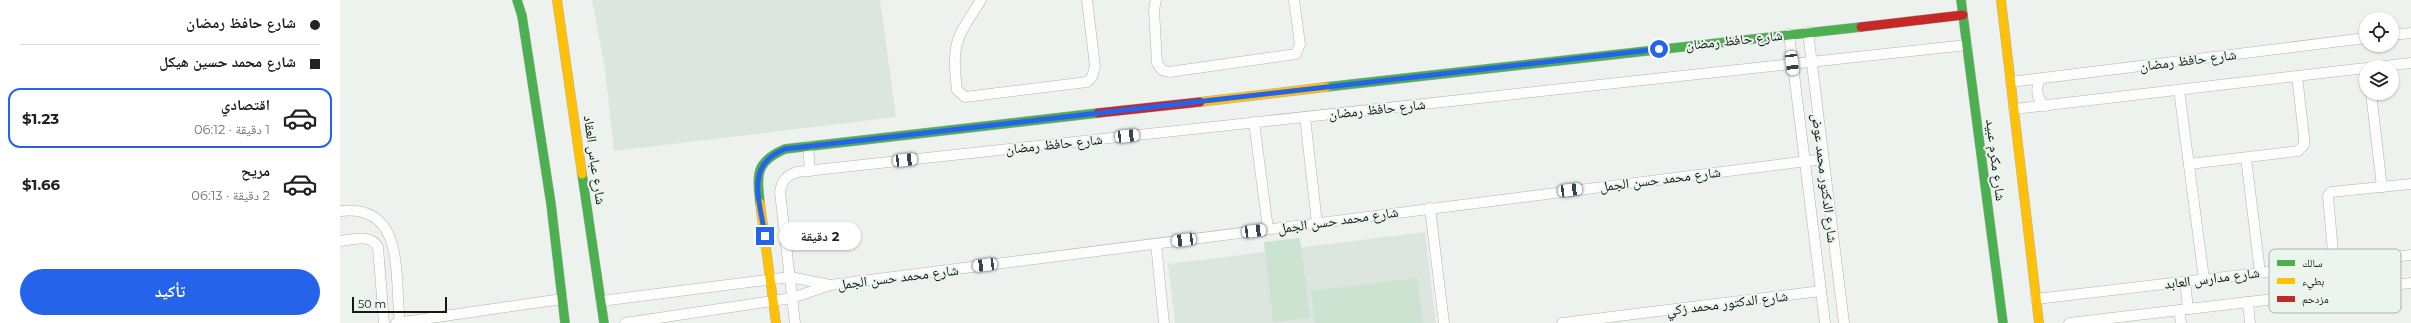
<!DOCTYPE html>
<html lang="ar">
<head>
<meta charset="utf-8">
<style>
	:root { --surface:#fff; --page:#f2f2f2; --text:#222; --muted:#767676; --line:#e0e0e0; --accent:#2563eb }
	body { margin:0; font-family:Montserrat,"Noto Naskh Arabic",sans-serif; background:var(--page); color:var(--text); direction:rtl; height:100vh; display:flex; flex-direction:column; font-size:15px; white-space:nowrap }
	* { box-sizing:border-box; margin:0 }
	p { font-size:13px; color:var(--muted) }
	.icon { flex:none; width:22px; height:22px; fill:none; stroke:currentColor; stroke-width:2; stroke-linecap:round; stroke-linejoin:round }
	.map { position:relative; flex:1; overflow:hidden; direction:ltr }
	.details { display:flex; flex-direction:column; background:var(--surface); width:340px }
	.details>* { flex:none }
	.hud { display:grid; align-content:center; height:88px; padding:0 20px; background:var(--surface) }
	.tools { position:absolute; left:2019px; top:12px; display:grid; gap:8px }
	.tools a { display:grid; place-items:center; width:40px; height:40px; border-radius:50%; background:var(--surface); box-shadow:0 1px 3px #0004; font-size:20px }
	.scale { position:absolute; left:12px; bottom:10px; width:95px; box-sizing:border-box; padding-left:4px; border:2px solid #151916; border-top:0; font-size:11px; line-height:14px; white-space:nowrap; color:#151916; -webkit-text-stroke:3px #ebf4ed; paint-order:stroke }
	.end { position:absolute; width:18px; height:18px; margin:-9px; border:5px solid #2563eb; background:#fff; box-shadow:0 0 0 2px #fff }
	.from { border-radius:50% }
	.bubble { position:absolute; height:28px; border-radius:14px; background:var(--surface); box-shadow:0 1px 3px #0004; font-size:13px; font-weight:700; line-height:28px; text-align:center; direction:rtl }
	.car { position:absolute; width:12px; height:24px; margin:-12px -6px; border-radius:5px; box-shadow:0 0 3px 1px #0007; background:linear-gradient(#fff 24%,#345 0 40%,#fff 0 76%,#345 0 86%,#fff 0) }
	.hud b { display:flex; align-items:center; gap:14px; height:38px; font-size:15px }
	.hud b+b { border-top:1px solid var(--line) }
	.hud i { width:10px; height:10px; background:var(--text) }
	ul { padding:0; list-style:none }
	li { display:flex; align-items:center; gap:12px; height:60px; margin:0 8px 6px; padding:0 12px; border:2px solid transparent; border-radius:12px }
	li div { flex:1 }
	li b { display:block; font-size:15px }
	li em { font-style:normal; font-weight:700 }
	li.selected { border-color:var(--accent) }
	li>.icon { width:36px; height:36px; stroke-width:1.5 }
	.button { display:flex; gap:8px; margin-top:auto; padding:8px 20px }
	.button a { flex:1; height:46px; border-radius:24px; background:var(--accent); color:#fff; font-size:16px; font-weight:700; line-height:46px; text-align:center }
	main { display:flex; flex:1; min-height:0 }
	.map>svg:first-child { display:block }
	.built { fill:#dce6de }
	.green { fill:#cde3d1 }
	.lines { fill:none; stroke-linecap:round; stroke-linejoin:round }
	.street-casing { stroke:#b1b4b2; stroke-width:11 }
	.fast-casing { stroke:#b1b4b2; stroke-width:10 }
	.slow-casing { stroke:#b1b4b2; stroke-width:10 }
	.jam-casing { stroke:#b1b4b2; stroke-width:10 }
	.street { stroke:#fcfdfc; stroke-width:10 }
	.fast { stroke:#4caf50; stroke-width:9 }
	.slow { stroke:#ffc107; stroke-width:9 }
	.jam { stroke:#c62828; stroke-width:9 }
	.route { stroke:#2563eb; stroke-width:5 }
	.labels { text-anchor:middle; dominant-baseline:central; stroke-width:4; stroke-linejoin:round; paint-order:stroke }
	.street-label { font-size:14px; fill:#151916; stroke:#ebf4ed }
	.key { fill:#ebf4ed; stroke:#abb2ac; stroke-width:1 }
	.key-label { font-size:11px; fill:#151916 }
</style>
</head>
<body>
<main>
<div class="map">
<svg width="2071" height="323" viewBox="0 0 2071 323">
	<rect width="100%" height="100%" fill="#edf2ee"/>
	<!-- built -->
	<g class="built">
		<polygon points="252,0 540,0 556,117 274,151 265,69"/>
		<polygon points="1085,232 1096,323 835,323 828,264"/>
	</g>
	<!-- green -->
	<g class="green">
		<polygon points="960,238 970,318 933,322 924,242"/>
		<polygon points="1077,278 1083,323 975,323 971,291"/>
	</g>
	<g class="lines">
		<!-- street casing -->
		<g class="street-casing">
			<g id="street">
				<path d="M641 0C616 39 611 43 617 90L625 97 747 82 752 77 755 66 747 0"/>
				<polyline points="816,0 814,10 817,63 822,70 829,72 956,54 960,44 954,0"/>
				<polyline points="1468,32 1504,323"/>
				<polyline points="1449,34 1485,323"/>
				<polyline points="2052,35 2071,33"/>
				<polyline points="2035,67 2071,63"/>
				<path d="M1701 78C1695 88 1696 98 1705 106"/>
				<polyline points="1671,82 2026,38"/>
				<polyline points="1839,90 1864,279"/>
				<polyline points="2031,93 2042,187"/>
				<polyline points="1674,109 2026,68"/>
				<polyline points="965,117 977,223"/>
				<polyline points="914,122 928,229"/>
				<polyline points="468,146 470,171"/>
				<polyline points="1906,158 1920,272"/>
				<polyline points="1849,164 1958,151 1964,145 1964,137 1957,76"/>
				<polyline points="1090,208 1104,323"/>
				<path d="M0 211C67 203 54 279 60 323"/>
				<path d="M0 241C13 240 30 233 38 247L44 323"/>
				<polyline points="816,244 824,323"/>
				<polyline points="1994,264 1988,196 1991,192 2071,184"/>
				<polyline points="1845,281 1848,309"/>
				<polyline points="1696,299 2071,255"/>
				<polyline points="261,301 450,277 490,285"/>
				<polyline points="1908,302 1910,323"/>
				<polyline points="1839,310 1841,323"/>
				<polyline points="56,323 222,299"/>
				<polyline points="285,323 452,298 490,285 1483,159"/>
				<path d="M455 323 440 192C442 180 446 176 457 172L1627 45"/>
				<polyline points="1222,323 1481,291"/>
				<polyline points="1729,323 2071,283"/>
			</g>
		</g>
		<!-- fast casing -->
		<g class="fast-casing">
			<g id="fast">
				<polyline points="177,0 182,16"/>
				<polyline points="1621,0 1663,323"/>
				<polyline points="182,16 211,204 225,323"/>
				<polyline points="986,87 1521,27"/>
				<polyline points="242,174 264,323"/>
				<path d="M420 203C417 174 415 162 445 149L758 113"/>
			</g>
		</g>
		<!-- slow casing -->
		<g class="slow-casing">
			<g id="slow">
				<polyline points="217,0 242,174"/>
				<polyline points="1661,0 1699,323"/>
				<polyline points="860,102 986,87"/>
				<polyline points="420,203 436,323"/>
			</g>
		</g>
		<!-- jam casing -->
		<g class="jam-casing">
			<g id="jam">
				<polyline points="1521,27 1623,15"/>
				<polyline points="758,113 860,102"/>
			</g>
		</g>
		<!-- street -->
		<use href="#street" class="street"/>
		<!-- fast -->
		<use href="#fast" class="fast"/>
		<!-- slow -->
		<use href="#slow" class="slow"/>
		<!-- jam -->
		<use href="#jam" class="jam"/>
	</g>
	<g class="lines">
		<!-- route -->
		<path class="route" d="M425 236C420 200 404 165 445 149L1319 49"/>
	</g>
	<g class="labels">
		<!-- street labels -->
		<g class="street-label">
			<text transform="translate(1394 40) rotate(-6)">شارع حافظ رمضان</text>
			<text transform="translate(1848 60) rotate(-7)">شارع حافظ رمضان</text>
			<text transform="translate(1037 109) rotate(-6)">شارع حافظ رمضان</text>
			<text transform="translate(714 144) rotate(-6)">شارع حافظ رمضان</text>
			<text transform="translate(255 160) rotate(82)">شارع عباس العقاد</text>
			<text transform="translate(1656 160) rotate(83)">شارع مكرم عبيد</text>
			<text transform="translate(1485 178) rotate(83)">شارع الدكتور محمد عوض</text>
			<text transform="translate(1320 179) rotate(-7)">شارع محمد حسن الجمل</text>
			<text transform="translate(998 220) rotate(-8)">شارع محمد حسن الجمل</text>
			<text transform="translate(558 277) rotate(-7)">شارع محمد حسن الجمل</text>
			<text transform="translate(1872 278) rotate(-7)">شارع مدارس العابد</text>
			<text transform="translate(1387 303) rotate(-7)">شارع الدكتور محمد زكي</text>
		</g>
	</g>
	<!-- legend -->
	<rect x="1929" y="249" width="132" height="64" rx="6" class="key"/>
	<rect x="1937" y="260" width="18" height="6" fill="#4caf50"/>
	<rect x="1937" y="278" width="18" height="6" fill="#ffc107"/>
	<rect x="1937" y="296" width="18" height="6" fill="#c62828"/>
	<g class="key-label">
		<text x="1962" y="267">سالك</text>
		<text x="1962" y="285">بطيء</text>
		<text x="1962" y="303">مزدحم</text>
	</g>
</svg>
<div class="tools">
<a><svg class="icon" aria-label="locate" viewBox="0 0 24 24"><circle cx="12" cy="12" r="6"/><path d="M12 2v4M12 18v4M2 12h4M18 12h4"/></svg></a>
<a><svg class="icon" aria-label="layers" viewBox="0 0 24 24"><path d="M12 4l9 5-9 5-9-5zM3 14l9 5 9-5"/></svg></a>
</div>
<div class="scale">50 m</div>
<i class="end from" style="left:1319px;top:49px"></i>
<i class="end" style="left:425px;top:236px"></i>
<div class="bubble" style="left:439px;top:222px;width:82px">2 دقيقة</div>
<i class="car" style="left:1452px;top:63px;rotate:173deg"></i>
<i class="car" style="left:787px;top:136px;rotate:84deg"></i>
<i class="car" style="left:565px;top:160px;rotate:84deg"></i>
<i class="car" style="left:1230px;top:190px;rotate:83deg"></i>
<i class="car" style="left:914px;top:231px;rotate:83deg"></i>
<i class="car" style="left:844px;top:240px;rotate:263deg"></i>
<i class="car" style="left:645px;top:265px;rotate:263deg"></i>
</div>
<section class="details">
<div class="hud">
<b><i class="from"></i>شارع حافظ رمضان</b>
<b><i></i>شارع محمد حسين هيكل</b>
</div>
<ul>
<li class="selected"><svg class="icon" aria-label="car" viewBox="0 0 24 24"><path d="M5 17H2v-5l4-1 3-4h7l3 4 3 1v5h-3M9 17h6M6 11h13"/><circle cx="7" cy="17" r="2"/><circle cx="17" cy="17" r="2"/></svg><div><b>اقتصادي</b><p>1 دقيقة · 06:12</p></div><em>$1.23</em></li>
<li><svg class="icon" aria-label="car" viewBox="0 0 24 24"><path d="M5 17H2v-5l4-1 3-4h7l3 4 3 1v5h-3M9 17h6M6 11h13"/><circle cx="7" cy="17" r="2"/><circle cx="17" cy="17" r="2"/></svg><div><b>مريح</b><p>2 دقيقة · 06:13</p></div><em>$1.66</em></li>
</ul>
<div class="button"><a>تأكيد</a></div>
</section>
</main>
</body>
</html>
